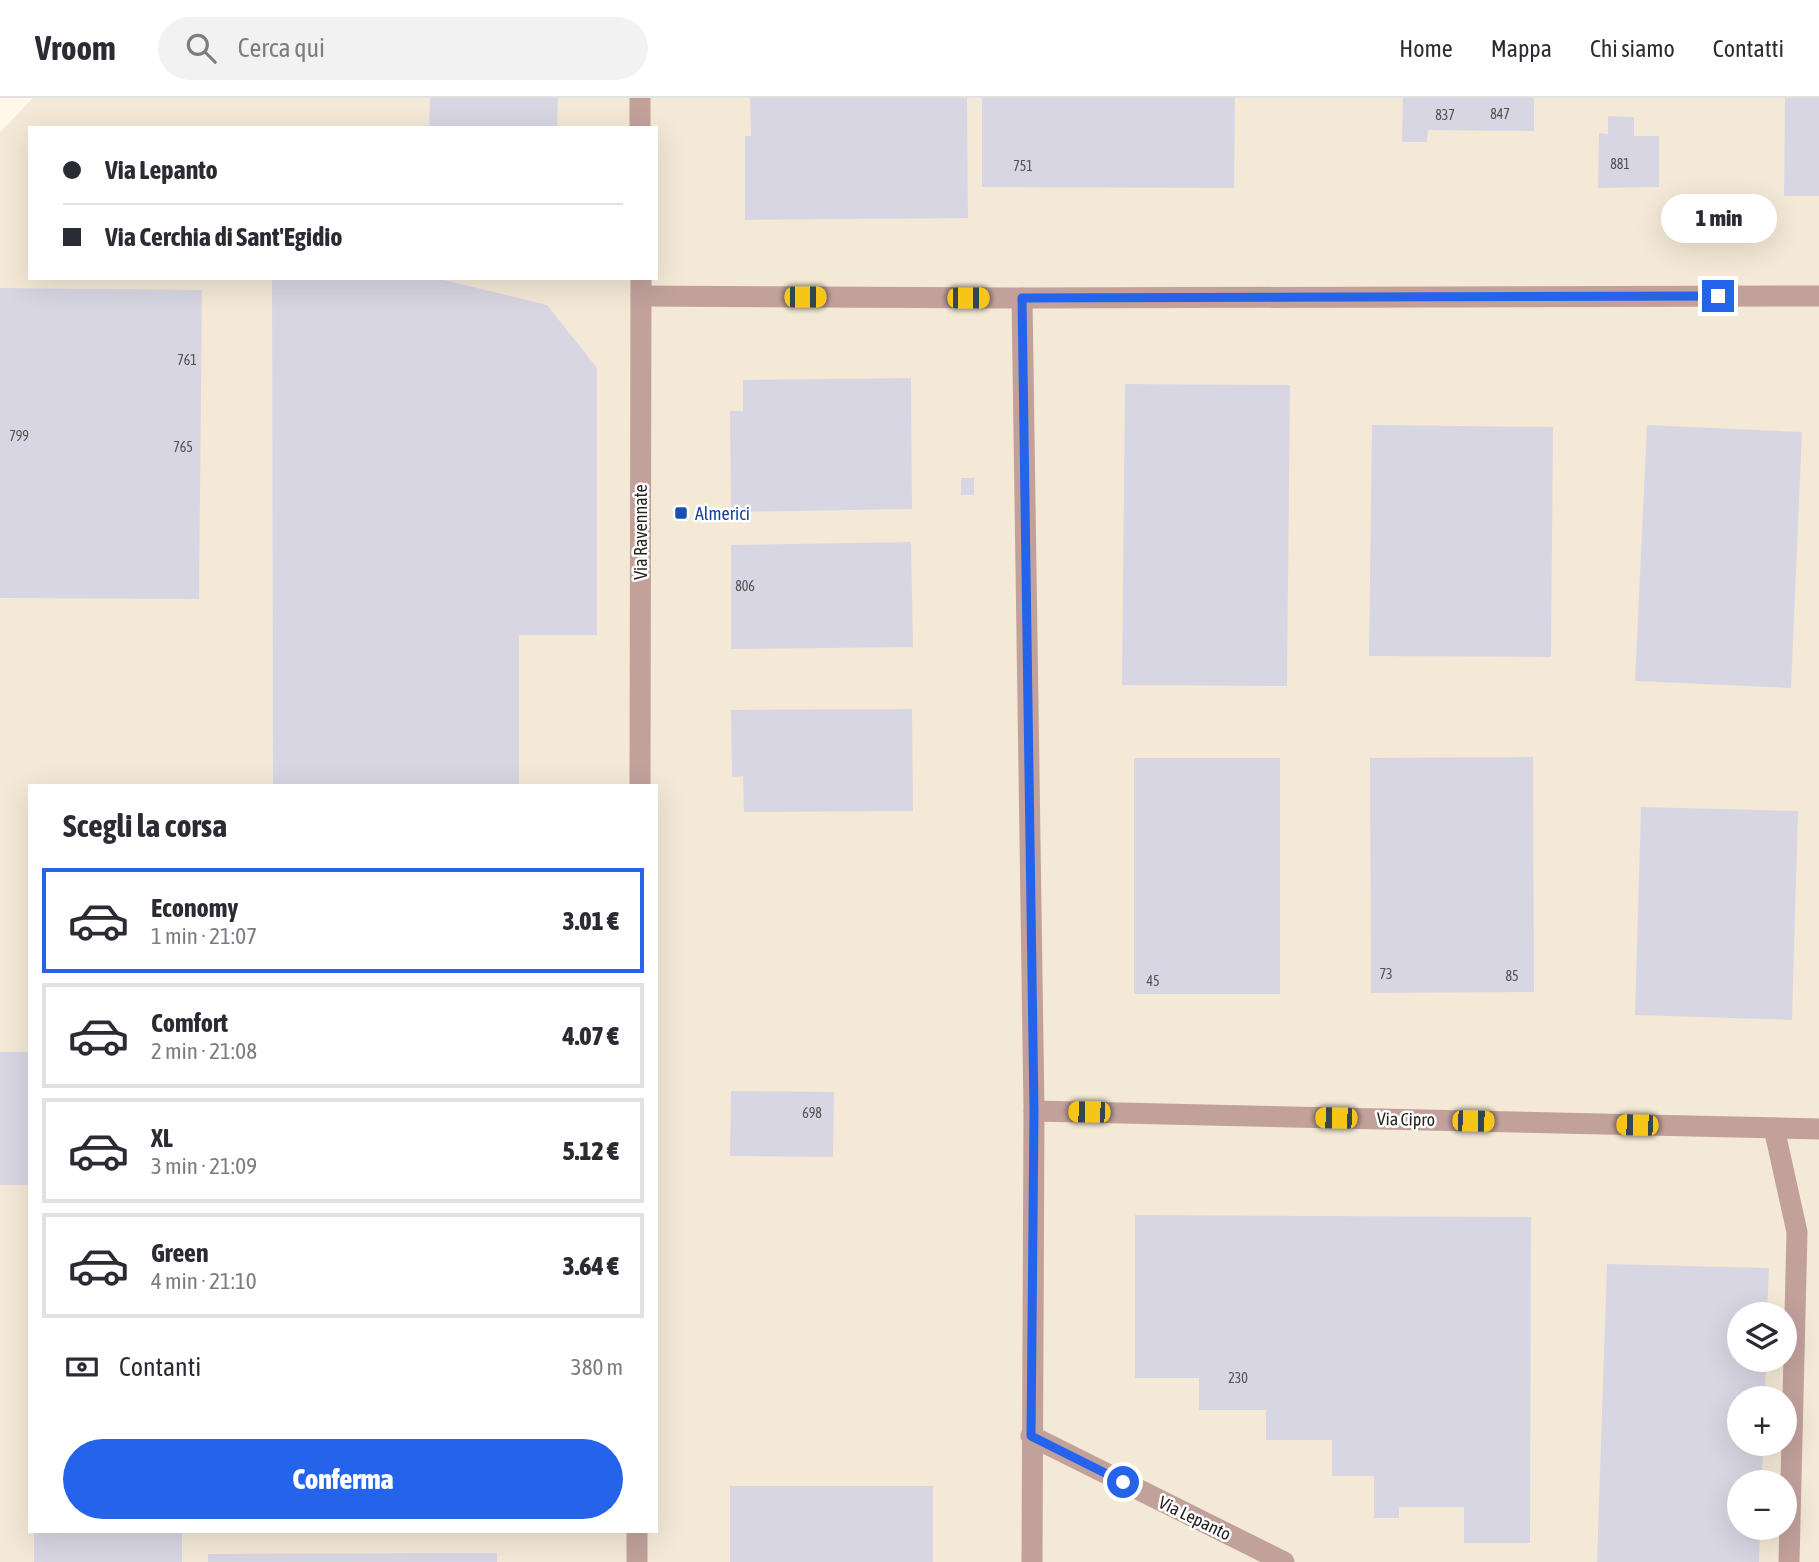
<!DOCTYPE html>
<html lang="it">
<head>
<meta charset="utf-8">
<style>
	:root { --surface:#fff; --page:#f2f2f3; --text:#2b2b33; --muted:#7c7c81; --line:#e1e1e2; --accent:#2563eb }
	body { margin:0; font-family:"Asap Condensed",sans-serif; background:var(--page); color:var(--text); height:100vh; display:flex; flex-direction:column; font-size:26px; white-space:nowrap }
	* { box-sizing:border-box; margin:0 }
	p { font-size:23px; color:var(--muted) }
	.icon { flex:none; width:38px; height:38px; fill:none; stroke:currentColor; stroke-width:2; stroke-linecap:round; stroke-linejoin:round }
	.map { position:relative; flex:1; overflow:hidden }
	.sheet { position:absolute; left:28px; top:686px; width:630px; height:749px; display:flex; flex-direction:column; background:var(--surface); border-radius:0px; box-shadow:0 7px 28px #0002 }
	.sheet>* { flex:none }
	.top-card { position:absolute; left:28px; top:28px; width:630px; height:154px; border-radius:0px; box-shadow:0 7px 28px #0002; display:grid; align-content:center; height:154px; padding:0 35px; background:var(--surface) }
	.controls { position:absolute; left:1727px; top:1204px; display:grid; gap:14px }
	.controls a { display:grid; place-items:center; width:70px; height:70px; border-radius:50%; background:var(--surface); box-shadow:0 7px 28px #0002; font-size:35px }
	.end { position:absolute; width:32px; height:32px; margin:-16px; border:9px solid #2563eb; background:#fff; box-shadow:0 0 0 4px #fff }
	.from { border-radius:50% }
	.bubble { position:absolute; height:49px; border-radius:24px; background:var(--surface); box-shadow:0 7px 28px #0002; font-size:23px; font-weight:800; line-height:49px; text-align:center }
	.car { position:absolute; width:21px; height:42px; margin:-21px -10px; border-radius:9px; box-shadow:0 0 5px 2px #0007; background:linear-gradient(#f5c518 24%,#345 0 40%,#f5c518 0 76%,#345 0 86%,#f5c518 0) }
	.top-card b { display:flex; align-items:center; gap:24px; height:66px; font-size:26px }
	.top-card b+b { border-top:2px solid var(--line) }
	.top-card i { width:18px; height:18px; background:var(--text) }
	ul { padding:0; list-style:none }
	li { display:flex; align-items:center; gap:21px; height:105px; margin:0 14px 10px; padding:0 21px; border:4px solid var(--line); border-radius:0px }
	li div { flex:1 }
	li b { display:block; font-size:26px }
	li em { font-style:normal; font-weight:800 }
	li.selected { border-color:var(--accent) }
	li>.icon { width:63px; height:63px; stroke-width:1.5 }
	h2 { padding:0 35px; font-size:32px; line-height:84px }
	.pay { display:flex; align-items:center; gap:18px; height:77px; padding:0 35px; font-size:26px }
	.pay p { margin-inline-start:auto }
	.button { display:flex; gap:14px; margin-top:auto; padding:14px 35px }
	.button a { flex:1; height:80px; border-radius:42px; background:var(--accent); color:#fff; font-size:28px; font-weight:800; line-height:80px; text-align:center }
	header { display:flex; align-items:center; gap:42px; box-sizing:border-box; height:98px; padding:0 35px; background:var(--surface); border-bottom:2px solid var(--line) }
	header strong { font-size:33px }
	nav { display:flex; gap:38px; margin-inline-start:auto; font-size:24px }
	.search { width:490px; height:63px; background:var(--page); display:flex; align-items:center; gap:18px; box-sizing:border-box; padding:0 24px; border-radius:38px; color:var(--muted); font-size:26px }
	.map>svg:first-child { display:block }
	.built { fill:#f4e9d6; fill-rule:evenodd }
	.building { fill:#d9d6e4 }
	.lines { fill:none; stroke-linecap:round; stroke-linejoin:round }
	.minor { stroke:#c2a19b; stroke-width:21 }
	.route { stroke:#2563eb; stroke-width:9 }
	.transit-dot { fill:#1a4fb4; stroke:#fff; stroke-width:2.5 }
	.labels { text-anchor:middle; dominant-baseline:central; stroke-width:5; stroke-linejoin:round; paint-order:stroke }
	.number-label { font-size:14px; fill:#545050 }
	.transit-label { font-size:18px; fill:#164399; stroke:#fff; text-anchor:start }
	.street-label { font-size:18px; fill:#27241f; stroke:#fff }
</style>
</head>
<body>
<header>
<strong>Vroom</strong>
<div class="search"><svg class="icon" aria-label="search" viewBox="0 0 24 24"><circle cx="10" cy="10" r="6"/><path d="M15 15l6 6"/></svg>Cerca qui</div>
<nav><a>Home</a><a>Mappa</a><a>Chi siamo</a><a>Contatti</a></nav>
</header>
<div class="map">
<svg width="1819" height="1464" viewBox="0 0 1819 1464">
	<rect width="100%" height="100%" fill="#fef7ea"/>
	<!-- built -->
	<path class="built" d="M33 0H1819V1464H0V34ZM30 30H656V180H30ZM30 688H656V1433H30ZM1740 1216H1785V1262H1740ZM1740 1300H1785V1346H1740ZM1740 1384H1785V1430H1740Z"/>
	<!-- building -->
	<g class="building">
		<polygon points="430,0 558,0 557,30 429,30"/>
		<polygon points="750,0 967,0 968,120 745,122 745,38 751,38"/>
		<polygon points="982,0 1235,0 1234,90 982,89"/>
		<polygon points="1403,0 1534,0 1534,33 1428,32 1427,44 1402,44"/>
		<polygon points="1785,0 1819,0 1819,98 1784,98"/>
		<polygon points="1608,18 1634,19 1634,38 1659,38 1659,89 1598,90 1599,35 1608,36"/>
		<polygon points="272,180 436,180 547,207 597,270 597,537 519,537 519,688 273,688"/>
		<polygon points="0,190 202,192 199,501 0,500"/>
		<polygon points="911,280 912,411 731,414 730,313 743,313 743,282"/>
		<polygon points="1125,286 1290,287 1287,588 1122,587"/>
		<polygon points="1372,327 1553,329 1551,559 1369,558"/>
		<polygon points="1647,327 1802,334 1791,590 1635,583"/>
		<rect x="961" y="380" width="13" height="17"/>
		<polygon points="911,444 913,549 731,551 731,447"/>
		<polygon points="912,611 913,713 744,714 743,678 732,679 731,612"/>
		<polygon points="1533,659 1534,894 1371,895 1370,660"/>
		<rect x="1134" y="660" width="146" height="236"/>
		<polygon points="1641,709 1798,713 1792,922 1635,917"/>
		<rect x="0" y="954" width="30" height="133"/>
		<polygon points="731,993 834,994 833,1059 730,1058"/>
		<polygon points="1135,1117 1531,1119 1530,1445 1464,1445 1464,1409 1399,1409 1399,1420 1374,1420 1374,1378 1332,1378 1332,1342 1266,1342 1266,1312 1199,1312 1199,1280 1135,1280"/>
		<polygon points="1607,1166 1769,1170 1767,1216 1740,1216 1740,1262 1766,1262 1765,1300 1740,1300 1740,1346 1763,1346 1762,1384 1740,1384 1740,1430 1760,1430 1759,1464 1597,1464"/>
		<rect x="730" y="1388" width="203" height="76"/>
		<rect x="34" y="1433" width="148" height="31"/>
		<polygon points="497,1455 497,1464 208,1464 208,1456"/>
	</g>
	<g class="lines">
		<!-- minor -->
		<g class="minor">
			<polyline points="640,0 640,30"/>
			<polyline points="641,198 1022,200 1819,198"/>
			<polyline points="1022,200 1034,1013 1032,1464"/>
			<polyline points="640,688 641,180"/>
			<polyline points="1034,1013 1819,1031"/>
			<polyline points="1774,1030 1797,1134 1789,1464"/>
			<polyline points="1031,1338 1284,1464"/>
			<polyline points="637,1464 637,1433"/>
		</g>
	</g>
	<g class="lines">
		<!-- route -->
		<polyline class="route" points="1123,1384 1031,1338 1034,1013 1022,200 1718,198"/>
	</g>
	<!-- markers -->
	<rect class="transit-dot" x="674" y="408" width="14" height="14" rx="3.5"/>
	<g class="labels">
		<!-- number labels -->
		<g class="number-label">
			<text x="1500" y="16">847</text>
			<text x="1445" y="17">837</text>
			<text x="1620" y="66">881</text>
			<text x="1023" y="68">751</text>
			<text x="187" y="262">761</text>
			<text x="19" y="338">799</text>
			<text x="183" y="349">765</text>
			<text x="745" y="488">806</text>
			<text x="1386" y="876">73</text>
			<text x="1512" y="878">85</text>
			<text x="1153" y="883">45</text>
			<text x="812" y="1015">698</text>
			<text x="1238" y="1280">230</text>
		</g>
		<!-- transit labels -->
		<g class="transit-label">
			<text x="695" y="415">Almerici</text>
		</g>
		<!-- street labels -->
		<g class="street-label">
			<text transform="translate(640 434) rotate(-90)">Via Ravennate</text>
			<text transform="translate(1406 1021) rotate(1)">Via Cipro</text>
			<text transform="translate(1195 1420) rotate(26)">Via Lepanto</text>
		</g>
	</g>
</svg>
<div class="controls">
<a><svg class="icon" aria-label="layers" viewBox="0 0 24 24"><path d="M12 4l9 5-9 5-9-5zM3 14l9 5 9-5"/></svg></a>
<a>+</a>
<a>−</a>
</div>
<i class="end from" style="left:1123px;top:1384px"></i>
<i class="end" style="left:1718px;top:198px"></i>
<div class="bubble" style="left:1661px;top:96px;width:116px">1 min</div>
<i class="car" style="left:805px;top:199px;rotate:90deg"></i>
<i class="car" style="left:968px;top:200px;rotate:90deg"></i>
<i class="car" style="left:1089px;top:1014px;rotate:271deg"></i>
<i class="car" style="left:1336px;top:1020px;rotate:271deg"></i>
<i class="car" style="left:1473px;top:1023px;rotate:91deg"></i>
<i class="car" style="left:1637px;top:1027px;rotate:271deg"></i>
<div class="top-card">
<b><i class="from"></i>Via Lepanto</b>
<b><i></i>Via Cerchia di Sant'Egidio</b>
</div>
<section class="sheet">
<h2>Scegli la corsa</h2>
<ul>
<li class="selected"><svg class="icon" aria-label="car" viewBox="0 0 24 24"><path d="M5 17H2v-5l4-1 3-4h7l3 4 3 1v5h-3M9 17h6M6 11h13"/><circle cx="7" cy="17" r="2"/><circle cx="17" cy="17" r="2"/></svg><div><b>Economy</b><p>1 min · 21:07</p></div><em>3.01 €</em></li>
<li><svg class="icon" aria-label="car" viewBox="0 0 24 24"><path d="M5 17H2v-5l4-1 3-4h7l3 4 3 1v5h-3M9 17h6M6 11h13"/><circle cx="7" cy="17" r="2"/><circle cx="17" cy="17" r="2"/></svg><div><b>Comfort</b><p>2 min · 21:08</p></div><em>4.07 €</em></li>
<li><svg class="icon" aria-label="car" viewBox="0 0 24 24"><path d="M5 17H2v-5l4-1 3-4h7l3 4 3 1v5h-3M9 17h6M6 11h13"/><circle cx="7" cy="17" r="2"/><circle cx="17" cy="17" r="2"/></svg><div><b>XL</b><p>3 min · 21:09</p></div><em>5.12 €</em></li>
<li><svg class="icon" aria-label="car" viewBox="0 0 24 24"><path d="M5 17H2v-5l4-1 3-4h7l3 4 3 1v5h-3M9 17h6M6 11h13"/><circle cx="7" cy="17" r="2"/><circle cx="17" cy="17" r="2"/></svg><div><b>Green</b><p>4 min · 21:10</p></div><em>3.64 €</em></li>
</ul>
<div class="pay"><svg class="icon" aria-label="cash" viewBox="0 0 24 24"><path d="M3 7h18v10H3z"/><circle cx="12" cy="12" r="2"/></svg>Contanti<p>380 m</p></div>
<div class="button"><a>Conferma</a></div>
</section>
</div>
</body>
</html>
